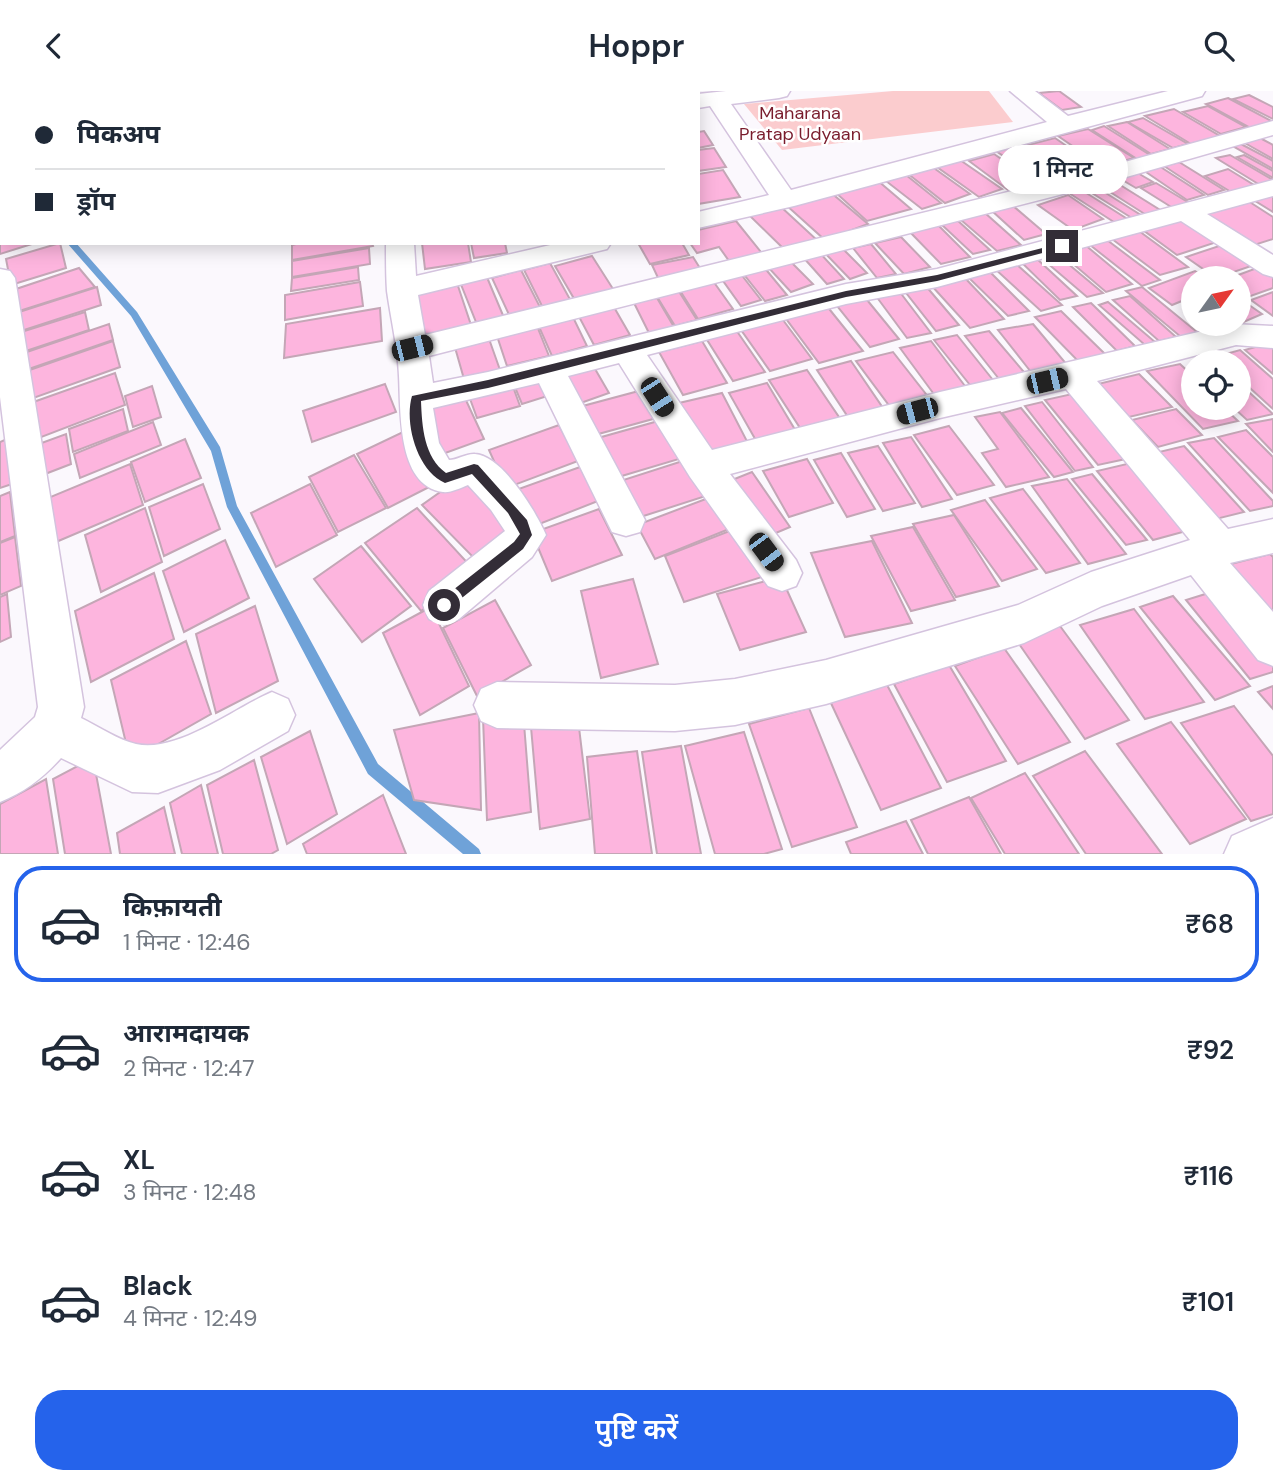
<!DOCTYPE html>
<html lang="hi">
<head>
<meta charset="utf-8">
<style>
	:root { --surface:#fff; --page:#f2f2f3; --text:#1f2937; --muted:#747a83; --line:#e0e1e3; --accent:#2563eb }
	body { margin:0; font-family:"DM Sans","Noto Sans Devanagari",sans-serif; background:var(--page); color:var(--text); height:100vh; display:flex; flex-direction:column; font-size:26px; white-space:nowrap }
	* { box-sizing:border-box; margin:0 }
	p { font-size:23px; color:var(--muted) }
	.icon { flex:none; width:38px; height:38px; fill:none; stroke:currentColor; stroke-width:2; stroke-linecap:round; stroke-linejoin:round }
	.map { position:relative; height:763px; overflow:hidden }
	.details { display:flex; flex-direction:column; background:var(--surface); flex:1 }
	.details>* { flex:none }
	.guide { position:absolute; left:0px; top:0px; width:700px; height:154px; box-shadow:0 4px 18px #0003; display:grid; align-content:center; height:154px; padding:0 35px; background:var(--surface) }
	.needle { width:46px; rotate:57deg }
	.buttons { position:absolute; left:1181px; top:175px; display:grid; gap:14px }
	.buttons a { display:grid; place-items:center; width:70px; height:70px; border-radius:50%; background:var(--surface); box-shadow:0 4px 18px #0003; font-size:35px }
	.end { position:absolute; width:32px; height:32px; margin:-16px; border:9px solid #332d37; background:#fff; box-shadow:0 0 0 4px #fff }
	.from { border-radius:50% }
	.bubble { position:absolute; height:49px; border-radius:24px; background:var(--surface); box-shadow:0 4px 18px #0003; font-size:23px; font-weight:600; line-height:49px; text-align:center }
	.car { position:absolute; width:21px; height:42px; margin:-21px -10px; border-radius:9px; box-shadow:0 0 5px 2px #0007; background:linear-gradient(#222 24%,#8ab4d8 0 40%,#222 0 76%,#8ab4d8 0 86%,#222 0) }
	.guide b { display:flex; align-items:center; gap:24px; height:66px; font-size:26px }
	.guide b+b { border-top:2px solid var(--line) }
	.guide i { width:18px; height:18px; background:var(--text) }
	ul { padding:12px 0 0; list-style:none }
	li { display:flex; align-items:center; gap:21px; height:116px; margin:0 14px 10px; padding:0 21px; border:4px solid transparent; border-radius:28px }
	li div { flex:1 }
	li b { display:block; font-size:26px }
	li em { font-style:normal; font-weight:600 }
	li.selected { border-color:var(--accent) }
	li>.icon { width:63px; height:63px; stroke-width:1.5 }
	.cta { display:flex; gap:14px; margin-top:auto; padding:14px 35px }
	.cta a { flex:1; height:80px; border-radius:28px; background:var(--accent); color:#fff; font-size:28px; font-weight:600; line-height:80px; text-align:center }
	header { display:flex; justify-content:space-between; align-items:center; height:91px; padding:0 35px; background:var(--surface); font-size:32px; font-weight:600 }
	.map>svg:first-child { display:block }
	.green { fill:#fbccce }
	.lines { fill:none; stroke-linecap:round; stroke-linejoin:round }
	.stream { fill:#6fa2d8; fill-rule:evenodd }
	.building { fill:#fdb5de; stroke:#c4a6b6; stroke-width:2 }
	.minor-casing { stroke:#d4c3de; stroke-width:3 }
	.minor { fill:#fff; fill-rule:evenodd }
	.route { fill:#332d37 }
	.labels { text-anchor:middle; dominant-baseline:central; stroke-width:5; stroke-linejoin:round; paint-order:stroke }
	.far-park-label { font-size:18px; fill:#791c2c; stroke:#fff }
</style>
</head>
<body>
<header><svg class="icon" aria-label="back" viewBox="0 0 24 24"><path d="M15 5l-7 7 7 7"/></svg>Hoppr<svg class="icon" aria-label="search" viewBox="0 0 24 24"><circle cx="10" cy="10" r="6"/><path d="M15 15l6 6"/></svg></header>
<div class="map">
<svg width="1273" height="763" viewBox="0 0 1273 763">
	<rect width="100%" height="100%" fill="#fbf8fd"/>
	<!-- green -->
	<polygon class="green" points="893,0 989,0 1013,31 782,59 744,13"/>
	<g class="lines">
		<!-- stream -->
		<g class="stream">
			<rect x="0" y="56" width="2" height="7"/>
			<polygon points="67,152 76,152 137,221 220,356 237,415 378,673 479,758 481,763 463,763 368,683 227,416 211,360 131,225"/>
		</g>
	</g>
	<!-- building -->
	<g class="building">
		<polygon points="1059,0 1081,16 1062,19 1039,2"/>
		<polygon points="1249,4 1273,16 1273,28 1233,8"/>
		<polygon points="1228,7 1273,31 1273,34 1254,39 1206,13"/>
		<polygon points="1208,15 1246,36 1221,43 1183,21"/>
		<polygon points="1174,18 1220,45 1191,53 1145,25"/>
		<polygon points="1143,27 1188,53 1173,57 1128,31"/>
		<polygon points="1127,31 1170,58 1151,63 1108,35"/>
		<polygon points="1104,35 1150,64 1137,68 1092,39"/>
		<polygon points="1088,38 1134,67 1103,76 1058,45"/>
		<polygon points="704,40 713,54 698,57 698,41"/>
		<polygon points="1055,47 1100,78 1065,88 1020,56"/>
		<polygon points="1260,47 1273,54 1273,68 1243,51"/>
		<polygon points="1239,52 1273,70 1273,78 1231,54"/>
		<polygon points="1009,53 1056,84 1039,89 993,58"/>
		<polygon points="714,57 726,76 698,80 698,59"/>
		<polygon points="994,63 1034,90 1008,99 969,70"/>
		<polygon points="1230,64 1273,89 1273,91 1260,94 1216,67"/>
		<polygon points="1244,64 1273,80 1273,87 1237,66"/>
		<polygon points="960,69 1002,98 979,106 937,76"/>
		<polygon points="1179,71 1224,99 1208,104 1164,75"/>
		<polygon points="931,75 970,103 945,112 907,82"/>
		<polygon points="1159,75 1204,104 1187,109 1143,79"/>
		<polygon points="1228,78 1254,94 1231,101 1205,85"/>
		<polygon points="723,79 740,106 698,113 698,83"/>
		<polygon points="1136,81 1153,91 1136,97 1119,87"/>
		<polygon points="906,84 941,112 922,118 886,90"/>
		<polygon points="1109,87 1165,122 1151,127 1096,92"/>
		<polygon points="877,89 911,118 867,130 835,101"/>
		<polygon points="1156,92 1191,113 1176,119 1141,97"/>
		<polygon points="1093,94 1144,126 1135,129 1084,97"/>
		<polygon points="1080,98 1129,129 1117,133 1069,102"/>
		<polygon points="829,100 868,133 825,149 786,114"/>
		<polygon points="1273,101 1273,121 1252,108"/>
		<polygon points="1068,104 1103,128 1073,139 1038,114"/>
		<polygon points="1245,108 1273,126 1273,148 1251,155 1200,121"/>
		<polygon points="1012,114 1046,143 1024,149 991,119"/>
		<polygon points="780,115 818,150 786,160 750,125"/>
		<polygon points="985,122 1021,154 997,160 961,129"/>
		<polygon points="1188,125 1223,149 1177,164 1143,139"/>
		<polygon points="957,129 990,159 973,163 941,133"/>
		<polygon points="736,130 765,166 732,174 719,156 697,162 690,152 698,152 698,139"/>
		<polygon points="938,134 970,166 941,173 909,140"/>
		<polygon points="1139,140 1188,176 1160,184 1112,148"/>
		<polygon points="0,143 2,152 35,152 0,163"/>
		<polygon points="901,146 930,176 904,183 875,152"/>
		<polygon points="1107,149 1160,189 1142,195 1090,154"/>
		<polygon points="60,152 66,177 11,194 6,168"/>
		<polygon points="300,152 372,152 373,155 292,169 292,154"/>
		<polygon points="422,152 468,152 471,171 425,178"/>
		<polygon points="471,152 505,152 507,162 474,167"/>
		<polygon points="638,152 682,152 689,164 650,173"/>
		<polygon points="1228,152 1260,172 1216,187 1186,166"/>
		<polygon points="838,153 867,182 850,188 821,158"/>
		<polygon points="871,153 896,183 877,187 853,157"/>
		<polygon points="1084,153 1132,193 1106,201 1058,160"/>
		<polygon points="369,157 370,173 292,186 292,170"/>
		<polygon points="818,160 844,188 827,193 802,165"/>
		<polygon points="1054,161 1103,202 1087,206 1039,165"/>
		<polygon points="592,165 615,201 576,211 555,175"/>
		<polygon points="693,166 703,182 660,191 652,174"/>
		<polygon points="1036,167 1077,205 1060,209 1020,170"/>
		<polygon points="788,168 813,193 791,201 767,175"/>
		<polygon points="1014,171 1062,214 1041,220 994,177"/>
		<polygon points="550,172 572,212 544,219 524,179"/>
		<polygon points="1265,174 1273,179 1273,197 1245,207 1239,203 1239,187 1230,187"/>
		<polygon points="763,175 787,204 765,210 742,181"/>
		<polygon points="358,176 359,189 291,200 292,187"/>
		<polygon points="79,177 95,196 13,222 10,200"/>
		<polygon points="987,178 1029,220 1008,225 966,184"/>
		<polygon points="521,179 542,220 511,228 492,187"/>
		<polygon points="1195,180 1206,187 1194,187 1194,205 1172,214 1149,197"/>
		<polygon points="740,182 761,209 741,215 721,187"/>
		<polygon points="486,184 505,229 478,236 460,191"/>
		<polygon points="964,186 1004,228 970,237 931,194"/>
		<polygon points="713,190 733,218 698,228 679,198"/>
		<polygon points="360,191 363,215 285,229 285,204"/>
		<polygon points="457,192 473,240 423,252 410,203"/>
		<polygon points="925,194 959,234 936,240 903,198"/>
		<polygon points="97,196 101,214 18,241 16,222"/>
		<polygon points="896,196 931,242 907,247 873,201"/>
		<polygon points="1142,196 1197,241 1181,246 1126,200"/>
		<polygon points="678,199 697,229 675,235 656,204"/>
		<polygon points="1273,201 1273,225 1251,209"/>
		<polygon points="863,204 899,248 870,256 834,211"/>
		<polygon points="1130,205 1176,246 1159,250 1113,209"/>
		<polygon points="657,207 674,236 649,242 634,212"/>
		<polygon points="1239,207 1262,223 1239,233"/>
		<polygon points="611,211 630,244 594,254 576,220"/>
		<polygon points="1108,211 1155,251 1145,254 1099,214"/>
		<polygon points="1091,212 1135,255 1117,260 1073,216"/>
		<polygon points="826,214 863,260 819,272 784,225"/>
		<polygon points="380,217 382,250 284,267 286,233"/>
		<polygon points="570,220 587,255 552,265 536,229"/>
		<polygon points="1061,220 1105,263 1078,270 1035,226"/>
		<polygon points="85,221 89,239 20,262 18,242"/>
		<polygon points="780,225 812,268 770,280 739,236"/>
		<polygon points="535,230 549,265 507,275 495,239"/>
		<polygon points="109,233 113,249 23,280 21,263"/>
		<polygon points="1033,233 1068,275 1031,281 998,239"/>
		<polygon points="734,236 765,281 733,290 704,244"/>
		<polygon points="989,240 1029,287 1003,293 965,245"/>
		<polygon points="957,244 997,294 974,299 934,249"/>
		<polygon points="488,245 500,279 464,288 454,253"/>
		<polygon points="113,250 120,276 25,310 21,282"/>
		<polygon points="702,250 727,292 683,304 659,261"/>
		<polygon points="931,250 968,299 936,306 900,257"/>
		<polygon points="1273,251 1273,283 1245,259"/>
		<polygon points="1240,259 1273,288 1273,318 1239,287 1239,271 1221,271 1215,266"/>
		<polygon points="893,261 929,307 891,317 856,270"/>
		<polygon points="851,270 885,320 850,329 817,279"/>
		<polygon points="591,271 609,302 575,314 557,282"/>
		<polygon points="1180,273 1194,286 1194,317 1224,317 1238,330 1203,338 1147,280"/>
		<polygon points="807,279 841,329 802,340 769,289"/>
		<polygon points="115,282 125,314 31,350 25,314"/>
		<polygon points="1139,283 1172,316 1129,326 1098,293"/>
		<polygon points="545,285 554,303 522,313 514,294"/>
		<polygon points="767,292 797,342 758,353 729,302"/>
		<polygon points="1239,292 1273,323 1247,329 1234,317 1239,317"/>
		<polygon points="385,293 396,321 312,351 303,320"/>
		<polygon points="512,293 520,315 477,327 469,305"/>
		<polygon points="152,295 161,326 133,336 125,305"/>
		<polygon points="650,297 664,325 591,345 579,316"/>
		<polygon points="1081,301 1135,366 1098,374 1045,309"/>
		<polygon points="722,302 751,358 706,369 679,312"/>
		<polygon points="464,305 484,348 437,365 418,321"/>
		<polygon points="1042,311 1093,376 1075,380 1025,315"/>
		<polygon points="1021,317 1073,381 1054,386 1002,322"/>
		<polygon points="123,318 128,340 73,361 69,338"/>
		<polygon points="1176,318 1202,344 1158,356 1132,329"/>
		<polygon points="1000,321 1049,386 1006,396 982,362 998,358 975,326"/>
		<polygon points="669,327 689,365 615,387 598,347"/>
		<polygon points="1273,328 1273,361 1246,333"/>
		<polygon points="153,331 161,354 80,387 74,363"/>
		<polygon points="559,334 578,370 506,397 489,359"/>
		<polygon points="949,335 994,394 957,404 914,344"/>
		<polygon points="1246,339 1273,366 1273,402 1218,346"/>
		<polygon points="403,341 435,393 388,417 357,363"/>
		<polygon points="66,343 71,373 32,388 28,357"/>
		<polygon points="911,346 952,408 922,416 883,352"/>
		<polygon points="1214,347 1273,410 1273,415 1250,420 1188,352"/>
		<polygon points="7,348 12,393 0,397 0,351"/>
		<polygon points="185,348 201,387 145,411 131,371"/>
		<polygon points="878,355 915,412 883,420 848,362"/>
		<polygon points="1184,355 1244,421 1216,428 1159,361"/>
		<polygon points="841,362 875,418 847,426 814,369"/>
		<polygon points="354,364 386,417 338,441 309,386"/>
		<polygon points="692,367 712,403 631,429 614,392"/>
		<polygon points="807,368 833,412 789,426 763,380"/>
		<polygon points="1131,372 1190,439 1153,449 1097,380"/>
		<polygon points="130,373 143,414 56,451 48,407"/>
		<polygon points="580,376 598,410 529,437 513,400"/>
		<polygon points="752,381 790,436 764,447 727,391"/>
		<polygon points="1092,383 1147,449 1126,454 1072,388"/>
		<polygon points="460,387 512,436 473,466 422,414"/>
		<polygon points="1067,388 1126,463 1088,473 1032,395"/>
		<polygon points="203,393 220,438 164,465 149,416"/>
		<polygon points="310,393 337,444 276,476 251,422"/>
		<polygon points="1023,398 1080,472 1046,482 990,407"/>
		<polygon points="10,401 15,445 0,451 0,405"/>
		<polygon points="719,403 739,434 655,468 637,434"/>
		<polygon points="985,409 1037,478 1002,490 951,419"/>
		<polygon points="145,417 162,471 101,501 85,444"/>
		<polygon points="417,417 475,480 421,520 365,452"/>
		<polygon points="599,418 622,464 552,490 532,442"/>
		<polygon points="954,424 999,495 956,506 913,433"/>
		<polygon points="745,434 771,483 684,511 665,465"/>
		<polygon points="913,436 955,509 911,520 871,445"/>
		<polygon points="15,446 21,495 0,504 0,452"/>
		<polygon points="225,449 249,507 184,541 163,480"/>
		<polygon points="872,450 912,532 845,546 811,462"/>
		<polygon points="361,455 411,515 362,551 314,488"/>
		<polygon points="1270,463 1273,466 1273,533 1223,475"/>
		<polygon points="154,482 174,548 91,591 75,520"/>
		<polygon points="781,486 806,541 740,559 717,503"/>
		<polygon points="633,488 658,573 601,587 581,500"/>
		<polygon points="1212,501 1273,574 1273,581 1250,588 1186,509"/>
		<polygon points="7,503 11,546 0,551 0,506"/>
		<polygon points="1173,505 1250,595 1215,609 1140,516"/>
		<polygon points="495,509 531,574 477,605 443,537"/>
		<polygon points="255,515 278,590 216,622 196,543"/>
		<polygon points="431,516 469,595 420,624 383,542"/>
		<polygon points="1134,518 1204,611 1145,628 1080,534"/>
		<polygon points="1060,535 1129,629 1085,648 1017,550"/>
		<polygon points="186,550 211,623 130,669 111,589"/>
		<polygon points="1004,557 1070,651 1018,673 955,575"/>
		<polygon points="949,574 1006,670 947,691 894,593"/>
		<polygon points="886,592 941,697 881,719 830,610"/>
		<polygon points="1273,595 1273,618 1258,601"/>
		<polygon points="1234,615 1273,665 1273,723 1251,730 1181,632"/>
		<polygon points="809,617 857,736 792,756 749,633"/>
		<polygon points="523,620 531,721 487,729 483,627"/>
		<polygon points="479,622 481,719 414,709 394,639"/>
		<polygon points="578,628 590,728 540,738 531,636"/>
		<polygon points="1171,631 1246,728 1190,753 1117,653"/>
		<polygon points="310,640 337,723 287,753 261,666"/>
		<polygon points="744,641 782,758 764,763 715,763 685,655"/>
		<polygon points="681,655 701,763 657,763 642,661"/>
		<polygon points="637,660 652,763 595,763 587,666"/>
		<polygon points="1085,660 1162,763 1086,763 1033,685"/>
		<polygon points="93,667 111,763 65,763 53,688"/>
		<polygon points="254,669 278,759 271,763 223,763 207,694"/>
		<polygon points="1025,682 1079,763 1005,763 971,707"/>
		<polygon points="46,688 58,763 0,763 0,713"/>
		<polygon points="201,694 218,763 182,763 170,712"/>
		<polygon points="383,704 406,763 307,763 303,753"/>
		<polygon points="969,706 1001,763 928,763 911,729"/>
		<polygon points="164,716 175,763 120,763 117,742"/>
		<polygon points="906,730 923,763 851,763 846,751"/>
	</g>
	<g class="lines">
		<!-- minor casing -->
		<g class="minor-casing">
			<g id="minor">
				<polygon points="9,0 41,0 8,2"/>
				<rect x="110" y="0" width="22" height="2"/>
				<rect x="377" y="0" width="22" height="2"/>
				<polygon points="542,0 564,0 565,2 543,2"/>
				<polygon points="726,0 790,0 787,5 779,7 731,13 791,99 1047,31 1010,0 1035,0 1068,25 1168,0 1205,0 1202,5 794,115 698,137 698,121 769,104 710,15 698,17 698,3"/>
				<path d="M1273 30V44L1102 93 429 265 433 292 488 281 846 193 937 178 1273 89V105L1207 123 1273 164V186L1263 183 1181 130 937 196 846 213 647 264 712 359 940 301 1233 233 1273 235V257L1236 254 1097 290 1228 438 1273 428V462L1230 472 1273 521V575L1258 569 1191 484 1102 515 1024 552 826 613 735 634 675 640 497 637 481 630 474 614 481 598 497 591 675 594 735 588 826 569 1018 514 1091 481 1190 449 1066 298 940 327 730 383 796 469 802 482 796 495 782 500 768 495 690 386 619 272 568 285 645 429 640 441 626 445 612 441 539 292 433 317 439 352 449 369C457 369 467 362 475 363 503 365 536 421 546 444L532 466 459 528 444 533 429 528 423 514 429 500 505 440 491 419 468 394C461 397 450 402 443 401 396 395 401 317 399 285 398 257 391 229 387 200 386 185 386 168 386 152H414L416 185 559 152H611L607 158 418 204 425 244 1085 82Z"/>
				<rect x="0" y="90" width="2" height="16"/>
				<path d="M0 178 10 180 15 187 84 616 81 627C98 635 118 649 136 653 178 662 234 617 272 601L288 608 295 624 288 640 220 679 158 702 132 701 61 667C43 687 25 701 0 711V659L35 626 38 616 0 306Z"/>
				<polygon points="1273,727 1273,763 1224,763 1232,745"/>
			</g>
		</g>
		<!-- minor -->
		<use href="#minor" class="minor"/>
	</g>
	<!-- route -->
	<path class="route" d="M1062 152 1065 153V156L937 190 846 206 488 297 421 310C422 336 424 366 446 382L474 373 478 374 527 429 532 444 523 458 448 518H439V510L514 451 520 443 508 422 472 383 445 392C417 380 404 332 412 305L488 289 846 200 937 184Z"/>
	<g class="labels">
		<!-- far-park labels -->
		<g class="far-park-label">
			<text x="800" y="22">Maharana<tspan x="800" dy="21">Pratap Udyaan</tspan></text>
		</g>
	</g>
</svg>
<div class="buttons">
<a><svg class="needle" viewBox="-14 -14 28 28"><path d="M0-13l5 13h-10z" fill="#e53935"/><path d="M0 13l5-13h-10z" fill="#747a83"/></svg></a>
<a><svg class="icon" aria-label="locate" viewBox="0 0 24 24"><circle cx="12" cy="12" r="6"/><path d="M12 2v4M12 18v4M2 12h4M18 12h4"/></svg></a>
</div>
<i class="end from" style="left:444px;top:514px"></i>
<i class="end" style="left:1062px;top:155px"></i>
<div class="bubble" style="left:998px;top:54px;width:130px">1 मिनट</div>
<i class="car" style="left:412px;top:257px;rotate:76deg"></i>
<i class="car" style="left:1047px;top:290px;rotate:77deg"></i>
<i class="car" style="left:657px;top:306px;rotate:147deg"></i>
<i class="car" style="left:917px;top:320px;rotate:255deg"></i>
<i class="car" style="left:766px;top:461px;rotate:143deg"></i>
<div class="guide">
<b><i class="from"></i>पिकअप</b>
<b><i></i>ड्रॉप</b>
</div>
</div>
<section class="details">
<ul>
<li class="selected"><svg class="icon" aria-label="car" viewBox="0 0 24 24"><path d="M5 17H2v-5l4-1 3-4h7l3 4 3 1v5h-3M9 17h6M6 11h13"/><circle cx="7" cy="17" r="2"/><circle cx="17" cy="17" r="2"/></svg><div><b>किफ़ायती</b><p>1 मिनट · 12:46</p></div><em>₹68</em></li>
<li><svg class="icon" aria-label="car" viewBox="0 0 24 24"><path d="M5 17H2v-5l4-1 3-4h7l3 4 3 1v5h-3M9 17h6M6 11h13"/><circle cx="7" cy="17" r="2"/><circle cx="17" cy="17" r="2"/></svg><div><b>आरामदायक</b><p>2 मिनट · 12:47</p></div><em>₹92</em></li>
<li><svg class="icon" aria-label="car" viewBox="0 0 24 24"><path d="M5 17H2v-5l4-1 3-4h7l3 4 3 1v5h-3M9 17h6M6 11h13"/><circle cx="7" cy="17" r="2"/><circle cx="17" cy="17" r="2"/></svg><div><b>XL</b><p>3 मिनट · 12:48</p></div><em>₹116</em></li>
<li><svg class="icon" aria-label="car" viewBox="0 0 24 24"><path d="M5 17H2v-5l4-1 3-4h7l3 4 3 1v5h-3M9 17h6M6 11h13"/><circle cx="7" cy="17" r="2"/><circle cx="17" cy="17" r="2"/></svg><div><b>Black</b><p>4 मिनट · 12:49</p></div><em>₹101</em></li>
</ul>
<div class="cta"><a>पुष्टि करें</a></div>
</section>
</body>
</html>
